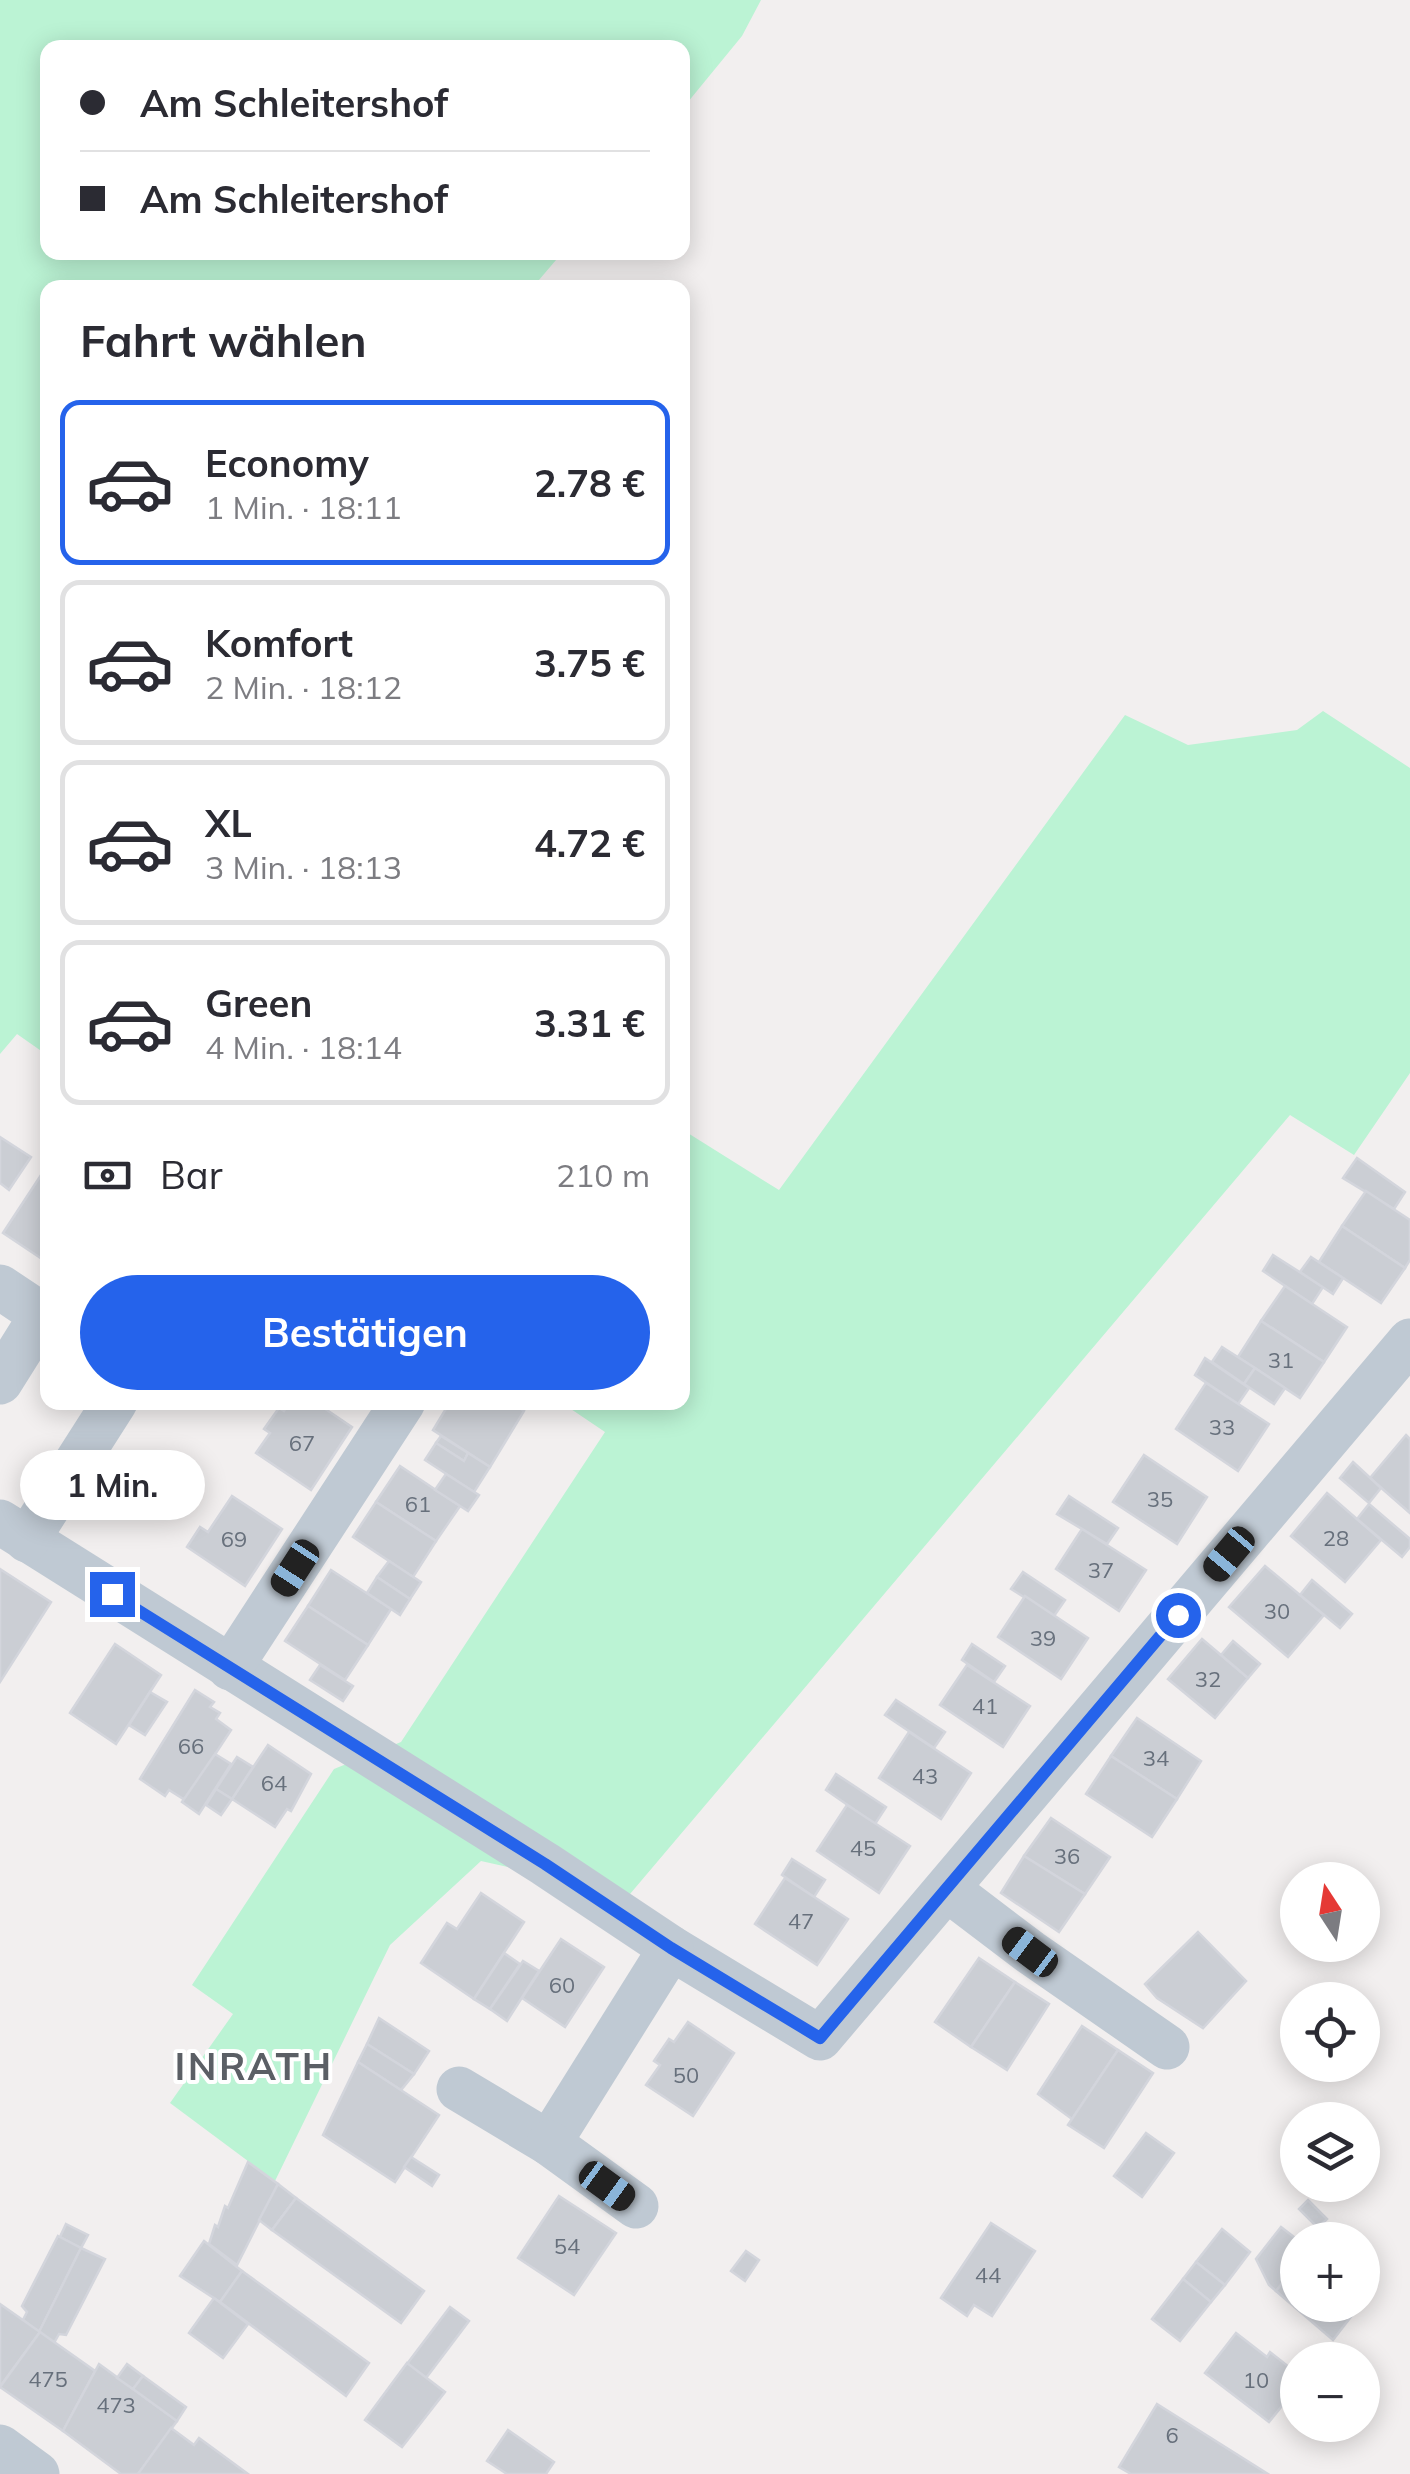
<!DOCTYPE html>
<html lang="de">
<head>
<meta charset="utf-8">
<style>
	:root { --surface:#fff; --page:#f7f7f7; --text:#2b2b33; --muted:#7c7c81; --line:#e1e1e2; --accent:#2563eb }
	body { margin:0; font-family:Mulish,sans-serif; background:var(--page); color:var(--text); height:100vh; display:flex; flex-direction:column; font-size:38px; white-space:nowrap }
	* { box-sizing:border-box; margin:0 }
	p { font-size:32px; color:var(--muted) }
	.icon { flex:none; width:55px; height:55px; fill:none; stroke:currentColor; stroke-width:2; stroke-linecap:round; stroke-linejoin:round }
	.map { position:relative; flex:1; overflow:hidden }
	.details { position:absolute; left:40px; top:280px; width:650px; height:1130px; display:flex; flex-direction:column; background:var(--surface); border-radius:20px; box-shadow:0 5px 25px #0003 }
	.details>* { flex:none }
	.guide { position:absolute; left:40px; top:40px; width:650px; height:220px; border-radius:20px; box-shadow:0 5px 25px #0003; display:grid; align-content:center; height:220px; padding:0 40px; background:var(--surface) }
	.needle { width:65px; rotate:348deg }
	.fabs { position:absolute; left:1280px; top:1862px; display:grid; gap:20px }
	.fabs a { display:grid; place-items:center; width:100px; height:100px; border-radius:50%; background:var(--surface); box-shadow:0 5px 25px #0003; font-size:50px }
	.end { position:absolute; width:45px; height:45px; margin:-22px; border:12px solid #2563eb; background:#fff; box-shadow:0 0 0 5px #fff }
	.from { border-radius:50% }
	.bubble { position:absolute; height:70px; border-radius:35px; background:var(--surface); box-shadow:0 5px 25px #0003; font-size:32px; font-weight:700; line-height:70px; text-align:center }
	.car { position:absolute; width:30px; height:60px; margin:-30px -15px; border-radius:12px; box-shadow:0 0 8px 2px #0007; background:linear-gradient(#222 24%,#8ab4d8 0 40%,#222 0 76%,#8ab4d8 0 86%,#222 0) }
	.guide b { display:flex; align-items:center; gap:35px; height:95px; font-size:38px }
	.guide b+b { border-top:2px solid var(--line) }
	.guide i { width:25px; height:25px; background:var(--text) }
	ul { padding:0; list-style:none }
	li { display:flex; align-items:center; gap:30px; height:165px; margin:0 20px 15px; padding:0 20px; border:5px solid var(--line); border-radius:20px }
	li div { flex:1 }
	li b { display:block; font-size:38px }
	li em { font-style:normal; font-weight:700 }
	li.selected { border-color:var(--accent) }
	li>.icon { width:90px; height:90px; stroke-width:1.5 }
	h2 { padding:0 40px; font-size:45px; line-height:120px }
	.pay { display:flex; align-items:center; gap:25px; height:110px; padding:0 40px; font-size:38px }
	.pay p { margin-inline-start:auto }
	.primary-button { display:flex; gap:20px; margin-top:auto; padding:20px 40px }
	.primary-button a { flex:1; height:115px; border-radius:60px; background:var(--accent); color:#fff; font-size:40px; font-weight:700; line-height:115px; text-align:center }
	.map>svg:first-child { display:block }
	.green { fill:#bbf3d4 }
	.building { fill:#cbced4; stroke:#d3d5dc; stroke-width:2.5 }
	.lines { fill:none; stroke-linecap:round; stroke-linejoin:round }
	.minor { stroke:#bfc9d3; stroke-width:45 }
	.route { stroke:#2563eb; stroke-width:12 }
	.labels { text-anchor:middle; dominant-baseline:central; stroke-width:8; stroke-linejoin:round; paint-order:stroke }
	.number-label { font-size:22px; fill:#67707c }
	.district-label { font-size:38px; font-weight:bold; letter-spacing:2.5px; fill:#5b5f65; stroke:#fff }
</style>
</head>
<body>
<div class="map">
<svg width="1410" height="2474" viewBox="0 0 1410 2474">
	<rect width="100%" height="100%" fill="#f2efef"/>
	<!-- green -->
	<g class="green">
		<polygon points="0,0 761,0 742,36 683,108 682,48 48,48 48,252 562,253 533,287 48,288 47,1055 17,1034 0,1054"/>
		<polygon points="1323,711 1410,768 1410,1073 1354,1155 1290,1115 630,1894 481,1861 390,1945 275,2181 170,2103 233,2014 192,1985 334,1769 401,1742 605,1432 562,1403 682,1402 683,1130 779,1190 1125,715 1188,745 1297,730"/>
	</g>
	<!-- building -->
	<g class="building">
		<polygon points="0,1137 31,1157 9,1190 0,1183"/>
		<polygon points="1357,1158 1405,1192 1394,1209 1343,1178"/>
		<polygon points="45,1169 48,1170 48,1263 3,1233"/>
		<polygon points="1366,1191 1410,1220 1410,1260 1405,1268 1342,1226"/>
		<polygon points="1342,1226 1405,1268 1381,1303 1319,1262"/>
		<polygon points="1273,1255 1323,1287 1312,1304 1263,1271"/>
		<polygon points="1311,1257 1343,1278 1333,1294 1300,1272"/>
		<polygon points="1285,1286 1347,1327 1324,1362 1261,1321"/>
		<polygon points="1261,1321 1324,1362 1300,1398 1238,1357"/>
		<polygon points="1222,1347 1255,1368 1244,1384 1212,1362"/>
		<polygon points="1205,1358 1249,1388 1238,1404 1195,1375"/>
		<polygon points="1255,1368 1285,1388 1274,1404 1244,1384"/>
		<polygon points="1206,1383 1269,1424 1238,1471 1176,1429"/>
		<polygon points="290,1402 315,1402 352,1427 311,1490 256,1453 270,1433 264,1429 279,1408 284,1411"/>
		<polygon points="450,1402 510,1402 524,1411 490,1467 433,1430"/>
		<polygon points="1406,1435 1410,1439 1410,1513 1370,1478"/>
		<polygon points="441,1436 468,1453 464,1461 436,1443"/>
		<polygon points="436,1443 464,1461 468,1453 490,1467 474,1492 425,1460"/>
		<polygon points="1144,1455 1207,1497 1177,1544 1113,1502"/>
		<polygon points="1353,1462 1381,1488 1369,1503 1340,1478"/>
		<polygon points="400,1466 460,1506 436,1541 376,1502"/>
		<polygon points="446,1474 479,1495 468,1511 435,1490"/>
		<polygon points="1327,1493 1381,1540 1345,1582 1291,1536"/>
		<polygon points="232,1496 282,1529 245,1586 187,1547 200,1527 208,1532"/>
		<polygon points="1069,1496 1118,1528 1107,1544 1057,1514"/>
		<polygon points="376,1502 436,1541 413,1577 353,1537"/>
		<polygon points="1369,1504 1410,1539 1410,1547 1402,1557 1357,1519"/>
		<polygon points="1082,1529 1146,1570 1119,1611 1056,1569"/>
		<polygon points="389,1561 421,1582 410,1599 377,1577"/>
		<polygon points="1265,1566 1324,1615 1288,1657 1229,1607"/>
		<polygon points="0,1569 51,1602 0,1682"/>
		<polygon points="331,1570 391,1609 368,1645 308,1606"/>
		<polygon points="1023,1572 1065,1600 1054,1616 1011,1589"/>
		<polygon points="377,1577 410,1599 400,1615 367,1593"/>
		<polygon points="1312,1580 1352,1614 1340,1628 1300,1595"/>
		<polygon points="1025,1596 1088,1638 1061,1679 998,1637"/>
		<polygon points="308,1606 368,1645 345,1680 285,1641"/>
		<polygon points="1202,1639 1248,1678 1215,1718 1168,1679"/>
		<polygon points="1233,1641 1260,1664 1248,1678 1221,1655"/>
		<polygon points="115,1644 161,1675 116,1744 70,1713"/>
		<polygon points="972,1644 1005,1666 994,1682 962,1660"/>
		<polygon points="320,1665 353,1686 343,1701 310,1680"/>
		<polygon points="967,1665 1030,1706 1003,1747 940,1705"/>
		<polygon points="195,1690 214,1702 210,1707 220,1713 216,1719 231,1730 185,1800 169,1790 165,1796 140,1779"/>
		<polygon points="150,1692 167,1702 145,1735 129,1725"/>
		<polygon points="896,1700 945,1732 934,1748 885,1715"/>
		<polygon points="1137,1718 1201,1761 1177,1799 1111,1756"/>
		<polygon points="909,1732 971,1773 941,1819 879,1778"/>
		<polygon points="268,1745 311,1774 291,1811 287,1809 275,1827 232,1799"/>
		<polygon points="215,1754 231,1764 199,1814 182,1802"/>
		<polygon points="1111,1756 1177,1799 1152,1837 1086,1794"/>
		<polygon points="237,1757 253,1767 232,1799 216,1789"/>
		<polygon points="836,1774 886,1807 875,1824 826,1790"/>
		<polygon points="216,1789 232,1799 221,1815 206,1805"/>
		<polygon points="847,1805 910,1846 879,1893 817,1851"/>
		<polygon points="1051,1818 1110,1857 1085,1894 1024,1856"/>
		<polygon points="1024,1856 1085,1894 1059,1932 1001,1893"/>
		<polygon points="792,1859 825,1880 814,1897 782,1875"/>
		<polygon points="785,1878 848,1919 817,1965 755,1924"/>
		<polygon points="481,1893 524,1922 474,1999 421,1963 447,1923 457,1929"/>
		<polygon points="1198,1932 1246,1981 1203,2028 1157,1998 1145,1984"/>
		<polygon points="561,1939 604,1967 565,2027 522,1998"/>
		<polygon points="504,1953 520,1964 490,2009 474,1999"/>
		<polygon points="979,1958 1015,1982 971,2047 935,2022"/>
		<polygon points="523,1961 539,1971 507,2021 490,2009"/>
		<polygon points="1015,1982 1049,2004 1007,2070 971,2047"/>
		<polygon points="379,2018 429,2051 414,2074 367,2044"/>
		<polygon points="688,2022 734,2053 693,2116 646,2085 660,2065 654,2061 669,2039 674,2042"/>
		<polygon points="1082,2026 1118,2050 1072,2119 1038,2094"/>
		<polygon points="367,2044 414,2074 401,2090 358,2062"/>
		<polygon points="1118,2050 1153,2073 1104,2148 1068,2125"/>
		<polygon points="358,2062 439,2115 395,2182 323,2135"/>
		<polygon points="1146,2133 1174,2153 1142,2197 1114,2176"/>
		<polygon points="411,2157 439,2175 432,2186 404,2167"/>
		<polygon points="248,2162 278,2184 237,2265 209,2244 215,2225 218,2227 225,2206 228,2208"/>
		<polygon points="278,2184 296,2198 272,2230 259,2220"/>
		<polygon points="559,2196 616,2233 574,2295 518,2258"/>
		<polygon points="296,2198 424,2291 401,2323 272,2230"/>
		<polygon points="1308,2200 1327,2219 1318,2228 1299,2209"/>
		<polygon points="991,2223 1035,2251 992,2316 974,2305 967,2316 941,2298"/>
		<polygon points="66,2224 88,2235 81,2248 60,2237"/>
		<polygon points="1281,2227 1298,2240 1298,2264 1276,2291 1269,2285 1256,2259"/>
		<polygon points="1222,2229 1250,2252 1225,2285 1196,2262"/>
		<polygon points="58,2236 81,2248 39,2332 23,2320 27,2312 22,2306"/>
		<polygon points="204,2241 242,2271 220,2302 180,2276"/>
		<polygon points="81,2248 105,2259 66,2335 59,2334 54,2343 39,2332"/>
		<polygon points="746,2251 759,2260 745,2281 731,2271"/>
		<polygon points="1196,2262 1225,2285 1211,2302 1183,2279"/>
		<polygon points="1298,2264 1298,2305 1360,2305 1333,2340 1276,2291"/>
		<polygon points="242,2271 369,2363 346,2396 220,2302"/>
		<polygon points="1183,2279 1211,2302 1180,2341 1152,2319"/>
		<polygon points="214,2298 248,2324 223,2358 189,2333"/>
		<polygon points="0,2304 40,2332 0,2387"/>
		<polygon points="450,2307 469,2321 426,2378 407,2364"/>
		<polygon points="40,2332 95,2371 63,2431 0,2387"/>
		<polygon points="1236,2333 1267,2357 1270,2352 1298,2374 1298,2386 1269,2422 1205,2373"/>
		<polygon points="407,2363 445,2392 402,2447 365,2420"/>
		<polygon points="99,2364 177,2421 138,2474 121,2474 63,2431"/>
		<polygon points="127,2364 143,2376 133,2389 117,2378"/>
		<polygon points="143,2376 186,2407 177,2421 133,2389"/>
		<polygon points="1157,2404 1268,2474 1131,2474 1119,2467"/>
		<polygon points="171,2428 194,2445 199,2438 248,2474 138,2474"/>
		<polygon points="508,2430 554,2462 546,2474 507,2474 487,2461"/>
	</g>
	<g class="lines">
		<!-- minor -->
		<g class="minor">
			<polyline points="0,1287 42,1315 0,1382"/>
			<polyline points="0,1522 545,1864 671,1948 820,2038 1410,1341"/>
			<polyline points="27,1540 115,1402"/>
			<polyline points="230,1668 403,1402"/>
			<polyline points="947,1889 1030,1952 1167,2047"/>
			<polyline points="459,2089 549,2143 671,1948"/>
			<polyline points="549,2143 636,2206"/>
			<polyline points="0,2447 37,2474"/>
		</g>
	</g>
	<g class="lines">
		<!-- route -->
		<polyline class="route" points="112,1594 545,1864 671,1948 820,2038 1178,1615"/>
	</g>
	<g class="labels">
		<!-- number labels -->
		<g class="number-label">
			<text x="1281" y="1360">31</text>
			<text x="1222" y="1427">33</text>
			<text x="302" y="1443">67</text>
			<text x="1160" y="1499">35</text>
			<text x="418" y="1504">61</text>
			<text x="1336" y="1538">28</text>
			<text x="234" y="1539">69</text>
			<text x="1101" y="1570">37</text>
			<text x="1277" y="1611">30</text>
			<text x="1043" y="1638">39</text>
			<text x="1208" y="1679">32</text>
			<text x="985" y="1706">41</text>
			<text x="191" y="1746">66</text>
			<text x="1156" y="1758">34</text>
			<text x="925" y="1776">43</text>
			<text x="274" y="1783">64</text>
			<text x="863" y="1848">45</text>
			<text x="1067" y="1856">36</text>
			<text x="801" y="1921">47</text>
			<text x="562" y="1985">60</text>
			<text x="686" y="2075">50</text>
			<text x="567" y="2246">54</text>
			<text x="988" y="2275">44</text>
			<text x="48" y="2379">475</text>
			<text x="1256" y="2380">10</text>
			<text x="116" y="2405">473</text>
			<text x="1172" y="2435">6</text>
		</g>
		<!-- district labels -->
		<g class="district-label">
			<text x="254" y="2066">INRATH</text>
		</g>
	</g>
</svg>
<div class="fabs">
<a><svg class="needle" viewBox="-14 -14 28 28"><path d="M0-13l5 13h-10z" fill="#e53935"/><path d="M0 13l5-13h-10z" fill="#7c7c81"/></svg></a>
<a><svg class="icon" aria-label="locate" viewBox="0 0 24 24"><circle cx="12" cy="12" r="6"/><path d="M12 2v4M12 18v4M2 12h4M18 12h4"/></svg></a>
<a><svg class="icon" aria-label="layers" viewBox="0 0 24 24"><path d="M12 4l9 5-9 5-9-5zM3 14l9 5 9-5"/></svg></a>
<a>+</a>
<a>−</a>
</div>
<i class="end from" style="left:1178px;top:1615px"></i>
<i class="end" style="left:112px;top:1594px"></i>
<div class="bubble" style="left:20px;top:1450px;width:185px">1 Min.</div>
<i class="car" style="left:1229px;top:1554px;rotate:220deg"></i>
<i class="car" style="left:295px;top:1568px;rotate:213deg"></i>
<i class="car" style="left:1030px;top:1952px;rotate:307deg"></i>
<i class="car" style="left:607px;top:2186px;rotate:126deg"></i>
<div class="guide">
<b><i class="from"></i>Am Schleitershof</b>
<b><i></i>Am Schleitershof</b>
</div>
<section class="details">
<h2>Fahrt wählen</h2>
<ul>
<li class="selected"><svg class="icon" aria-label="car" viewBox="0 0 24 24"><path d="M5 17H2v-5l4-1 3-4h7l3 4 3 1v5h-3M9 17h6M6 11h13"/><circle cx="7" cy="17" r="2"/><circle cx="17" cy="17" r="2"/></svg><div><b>Economy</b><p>1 Min. · 18:11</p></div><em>2.78 €</em></li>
<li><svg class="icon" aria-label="car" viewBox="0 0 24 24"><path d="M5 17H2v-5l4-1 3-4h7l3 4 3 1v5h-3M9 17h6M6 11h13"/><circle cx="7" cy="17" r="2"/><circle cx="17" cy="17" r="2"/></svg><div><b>Komfort</b><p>2 Min. · 18:12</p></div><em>3.75 €</em></li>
<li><svg class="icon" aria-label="car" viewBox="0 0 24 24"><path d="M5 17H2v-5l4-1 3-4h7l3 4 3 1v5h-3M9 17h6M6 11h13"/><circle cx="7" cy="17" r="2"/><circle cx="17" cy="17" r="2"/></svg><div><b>XL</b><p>3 Min. · 18:13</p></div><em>4.72 €</em></li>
<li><svg class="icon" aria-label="car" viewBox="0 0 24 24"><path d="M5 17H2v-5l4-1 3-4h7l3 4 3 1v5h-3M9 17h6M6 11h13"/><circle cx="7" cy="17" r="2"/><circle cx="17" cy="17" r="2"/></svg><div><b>Green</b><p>4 Min. · 18:14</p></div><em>3.31 €</em></li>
</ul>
<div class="pay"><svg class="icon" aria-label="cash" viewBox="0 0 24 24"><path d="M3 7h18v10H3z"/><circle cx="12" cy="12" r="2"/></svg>Bar<p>210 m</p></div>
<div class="primary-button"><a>Bestätigen</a></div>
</section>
</div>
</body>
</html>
